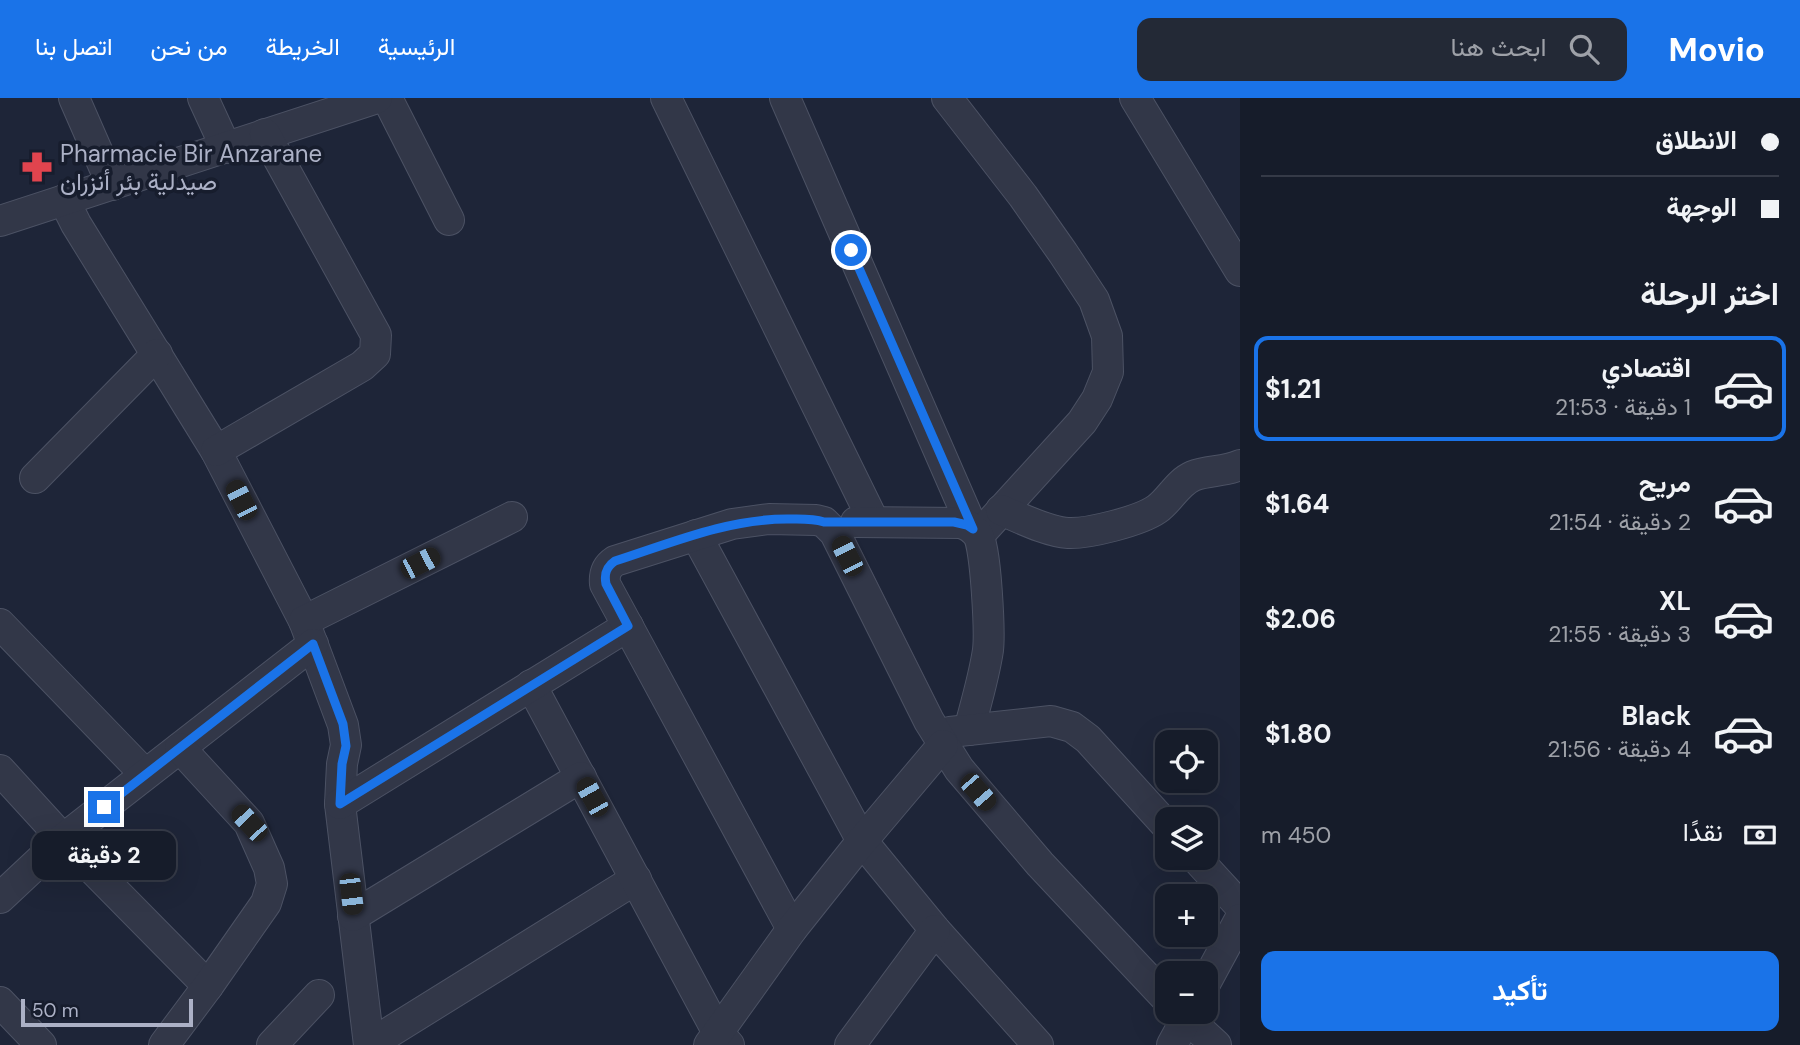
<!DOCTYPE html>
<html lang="ar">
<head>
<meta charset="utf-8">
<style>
	:root { --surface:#161c2a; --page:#232936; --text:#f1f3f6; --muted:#9ea1a8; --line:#353a47; --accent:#1a73e8 }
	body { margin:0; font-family:"DM Sans",Vazirmatn,sans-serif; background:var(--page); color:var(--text); direction:rtl; height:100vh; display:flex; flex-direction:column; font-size:26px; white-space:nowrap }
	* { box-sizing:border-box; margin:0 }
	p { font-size:23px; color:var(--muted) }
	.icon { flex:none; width:38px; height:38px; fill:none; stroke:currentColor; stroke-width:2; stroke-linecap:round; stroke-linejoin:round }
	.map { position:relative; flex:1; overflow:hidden; direction:ltr }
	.details { display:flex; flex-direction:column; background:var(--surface); width:560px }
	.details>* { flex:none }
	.guide { display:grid; align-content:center; height:154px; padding:0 21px; background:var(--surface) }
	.tools { position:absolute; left:1155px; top:632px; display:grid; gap:14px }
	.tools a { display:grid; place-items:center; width:63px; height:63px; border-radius:14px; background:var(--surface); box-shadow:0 7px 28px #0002,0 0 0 2px var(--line); font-size:35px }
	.scale { position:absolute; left:21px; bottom:18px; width:172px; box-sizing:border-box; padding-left:7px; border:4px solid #acb1c6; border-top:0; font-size:19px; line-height:24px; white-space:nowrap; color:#acb1c6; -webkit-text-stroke:5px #171d2d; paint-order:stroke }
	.end { position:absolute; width:32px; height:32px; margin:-16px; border:9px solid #1a73e8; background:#fff; box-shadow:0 0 0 4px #fff }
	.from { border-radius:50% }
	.bubble { position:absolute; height:49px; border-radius:14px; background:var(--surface); box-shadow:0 7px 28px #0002,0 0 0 2px var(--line); font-size:23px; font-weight:700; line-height:49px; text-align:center; direction:rtl }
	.car { position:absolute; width:21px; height:42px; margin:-21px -10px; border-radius:9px; box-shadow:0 0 5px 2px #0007; background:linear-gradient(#222 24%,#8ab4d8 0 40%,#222 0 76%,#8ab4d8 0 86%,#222 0) }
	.guide b { display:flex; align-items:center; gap:24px; height:66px; font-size:26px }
	.guide b+b { border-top:2px solid var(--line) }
	.guide i { width:18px; height:18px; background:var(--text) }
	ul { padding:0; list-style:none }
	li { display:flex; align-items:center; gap:21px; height:105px; margin:0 14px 10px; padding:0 7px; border:4px solid transparent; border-radius:14px }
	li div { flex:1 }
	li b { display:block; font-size:26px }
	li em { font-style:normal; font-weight:700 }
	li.on { border-color:var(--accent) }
	li>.icon { width:63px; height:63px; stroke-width:1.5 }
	h2 { padding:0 21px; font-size:32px; line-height:84px }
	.pay { display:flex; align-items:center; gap:18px; height:77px; padding:0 21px; font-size:26px }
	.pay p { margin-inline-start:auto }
	.primary-button { display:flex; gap:14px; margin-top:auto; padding:14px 21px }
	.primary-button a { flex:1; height:80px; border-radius:14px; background:var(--accent); color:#fff; font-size:28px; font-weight:700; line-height:80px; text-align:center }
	header { display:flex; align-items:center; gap:42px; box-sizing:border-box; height:98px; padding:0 35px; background:var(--accent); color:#fff }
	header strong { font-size:33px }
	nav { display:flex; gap:38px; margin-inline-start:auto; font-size:24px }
	.search { width:490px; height:63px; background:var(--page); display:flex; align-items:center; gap:18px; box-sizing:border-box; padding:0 24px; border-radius:14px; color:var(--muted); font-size:26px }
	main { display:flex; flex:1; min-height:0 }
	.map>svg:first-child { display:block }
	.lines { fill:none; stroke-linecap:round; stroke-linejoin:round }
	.minor-casing { stroke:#4c5264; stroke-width:32 }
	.minor { stroke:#323748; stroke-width:30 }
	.route { stroke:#1a73e8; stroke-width:9 }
	.labels { text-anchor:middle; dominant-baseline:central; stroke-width:7; stroke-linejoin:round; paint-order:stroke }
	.poi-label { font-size:24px; fill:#acb1c6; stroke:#171d2d; text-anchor:start }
</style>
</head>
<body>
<header>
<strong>Movio</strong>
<div class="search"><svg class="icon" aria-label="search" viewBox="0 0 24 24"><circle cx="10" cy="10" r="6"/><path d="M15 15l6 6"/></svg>ابحث هنا</div>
<nav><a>الرئيسية</a><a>الخريطة</a><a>من نحن</a><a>اتصل بنا</a></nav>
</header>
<main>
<section class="details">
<div class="guide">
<b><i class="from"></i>الانطلاق</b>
<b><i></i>الوجهة</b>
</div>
<h2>اختر الرحلة</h2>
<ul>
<li class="on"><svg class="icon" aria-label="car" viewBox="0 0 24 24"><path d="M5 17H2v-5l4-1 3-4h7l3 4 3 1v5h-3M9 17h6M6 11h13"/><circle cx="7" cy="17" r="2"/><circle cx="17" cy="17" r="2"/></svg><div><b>اقتصادي</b><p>1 دقيقة · 21:53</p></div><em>$1.21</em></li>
<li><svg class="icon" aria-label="car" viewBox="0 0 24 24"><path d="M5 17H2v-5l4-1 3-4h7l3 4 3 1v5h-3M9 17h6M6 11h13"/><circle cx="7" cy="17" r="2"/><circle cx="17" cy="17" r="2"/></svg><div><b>مريح</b><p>2 دقيقة · 21:54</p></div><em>$1.64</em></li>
<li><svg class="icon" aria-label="car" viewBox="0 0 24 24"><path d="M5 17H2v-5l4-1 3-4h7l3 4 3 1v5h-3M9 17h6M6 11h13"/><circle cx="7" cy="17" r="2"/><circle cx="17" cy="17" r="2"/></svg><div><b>XL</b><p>3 دقيقة · 21:55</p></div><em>$2.06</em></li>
<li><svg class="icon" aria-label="car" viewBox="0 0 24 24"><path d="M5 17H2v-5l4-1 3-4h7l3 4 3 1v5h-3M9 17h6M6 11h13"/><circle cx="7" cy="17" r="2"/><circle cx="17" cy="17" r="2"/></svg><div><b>Black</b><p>4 دقيقة · 21:56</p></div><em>$1.80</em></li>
</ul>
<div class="pay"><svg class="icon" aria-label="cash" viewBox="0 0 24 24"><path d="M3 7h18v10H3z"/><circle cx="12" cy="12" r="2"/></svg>نقدًا<p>450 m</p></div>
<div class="primary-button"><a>تأكيد</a></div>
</section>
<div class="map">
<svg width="1240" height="947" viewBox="0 0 1240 947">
	<rect width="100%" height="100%" fill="#1e2538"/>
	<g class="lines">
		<!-- minor casing -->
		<g class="minor-casing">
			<g id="minor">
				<polyline points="74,0 112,87"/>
				<polyline points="203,0 226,50"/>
				<polyline points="387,0 449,122"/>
				<polyline points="666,0 874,424"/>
				<polyline points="785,0 973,431"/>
				<polyline points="947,0 1023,98 1063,155 1094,202 1107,238 1108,274 1097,301 1082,324 979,437"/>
				<polyline points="1135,0 1240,173"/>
				<polyline points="64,102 76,126 216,353 304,523 343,627 346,647 342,666 340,706 369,947 636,781"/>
				<polyline points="0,123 377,0"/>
				<polyline points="216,353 362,268 375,256 376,237 265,36"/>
				<polyline points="35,380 157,256"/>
				<path d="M1001 412C1020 420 1048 434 1068 435 1088 436 1140 423 1157 411 1170 402 1177 385 1193 378 1207 372 1225 374 1240 367"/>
				<path d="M856 424 961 425C968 427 974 431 978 437 986 449 990 535 988 552 984 579 976 605 969 632"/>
				<polyline points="696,437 862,743 935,832 1038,947"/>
				<polyline points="304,523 512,419"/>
				<polyline points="0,526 145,676"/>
				<polyline points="531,587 718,935 729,947"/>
				<polyline points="950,634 1051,623 1072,629 1088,641 1167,728"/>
				<polyline points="0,672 63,741 208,888"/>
				<polyline points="340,706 628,528"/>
				<polyline points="1196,760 1240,808"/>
				<polyline points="0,800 63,741 313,546"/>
				<polyline points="353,818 581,679"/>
				<path d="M792 831 605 486C604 476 606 469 615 463L732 426 769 421 816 422 824 424 835 435 929 623 959 671 1040 766 1167 901"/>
				<polyline points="1206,884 1240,821"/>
				<polyline points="0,904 41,947"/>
				<polyline points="1180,914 1216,947"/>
				<polyline points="164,947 208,888 266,805 272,786 269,770 249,725 180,650"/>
				<polyline points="272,947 319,897"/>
				<polyline points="709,947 792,831 862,743 943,647"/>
				<polyline points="850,947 935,832"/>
				<polyline points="1172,947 1190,914"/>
			</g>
		</g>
		<!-- minor -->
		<use href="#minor" class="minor"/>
	</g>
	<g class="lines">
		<!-- route -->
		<path class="route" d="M104 709 313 546 343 626 346 648 342 666 340 706 628 528 606 486C604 476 606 469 615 463 671 445 727 421 787 421 800 421 812 420 824 424H954L967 427 973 431 851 152"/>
	</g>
	<!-- icons -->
	<defs>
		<g id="pharmacy-bare" transform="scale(2.415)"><path d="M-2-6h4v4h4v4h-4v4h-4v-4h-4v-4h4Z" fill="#e0444e" stroke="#171d2d" stroke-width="2.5" paint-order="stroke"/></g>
	</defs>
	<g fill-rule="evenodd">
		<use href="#pharmacy-bare" x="37" y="69"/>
	</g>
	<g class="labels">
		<!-- poi labels -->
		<g class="poi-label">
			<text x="60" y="55">Pharmacie Bir Anzarane<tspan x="60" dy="28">صيدلية بئر أنزران</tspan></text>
		</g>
	</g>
</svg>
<div class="tools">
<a><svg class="icon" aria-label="locate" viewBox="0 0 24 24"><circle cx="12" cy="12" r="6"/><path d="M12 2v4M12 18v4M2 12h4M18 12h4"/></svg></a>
<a><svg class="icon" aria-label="layers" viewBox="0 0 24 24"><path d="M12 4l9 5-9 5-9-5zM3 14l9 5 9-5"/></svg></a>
<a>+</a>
<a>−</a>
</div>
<div class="scale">50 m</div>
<i class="end from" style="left:851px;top:152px"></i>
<i class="end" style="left:104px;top:709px"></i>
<div class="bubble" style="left:32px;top:733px;width:144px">2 دقيقة</div>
<i class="car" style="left:241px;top:402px;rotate:333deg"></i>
<i class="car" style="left:847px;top:458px;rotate:333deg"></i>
<i class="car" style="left:420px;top:465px;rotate:63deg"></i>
<i class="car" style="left:978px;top:694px;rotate:139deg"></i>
<i class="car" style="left:592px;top:699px;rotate:331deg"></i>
<i class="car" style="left:249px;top:725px;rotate:317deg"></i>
<i class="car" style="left:351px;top:796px;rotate:173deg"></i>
</div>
</main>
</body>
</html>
